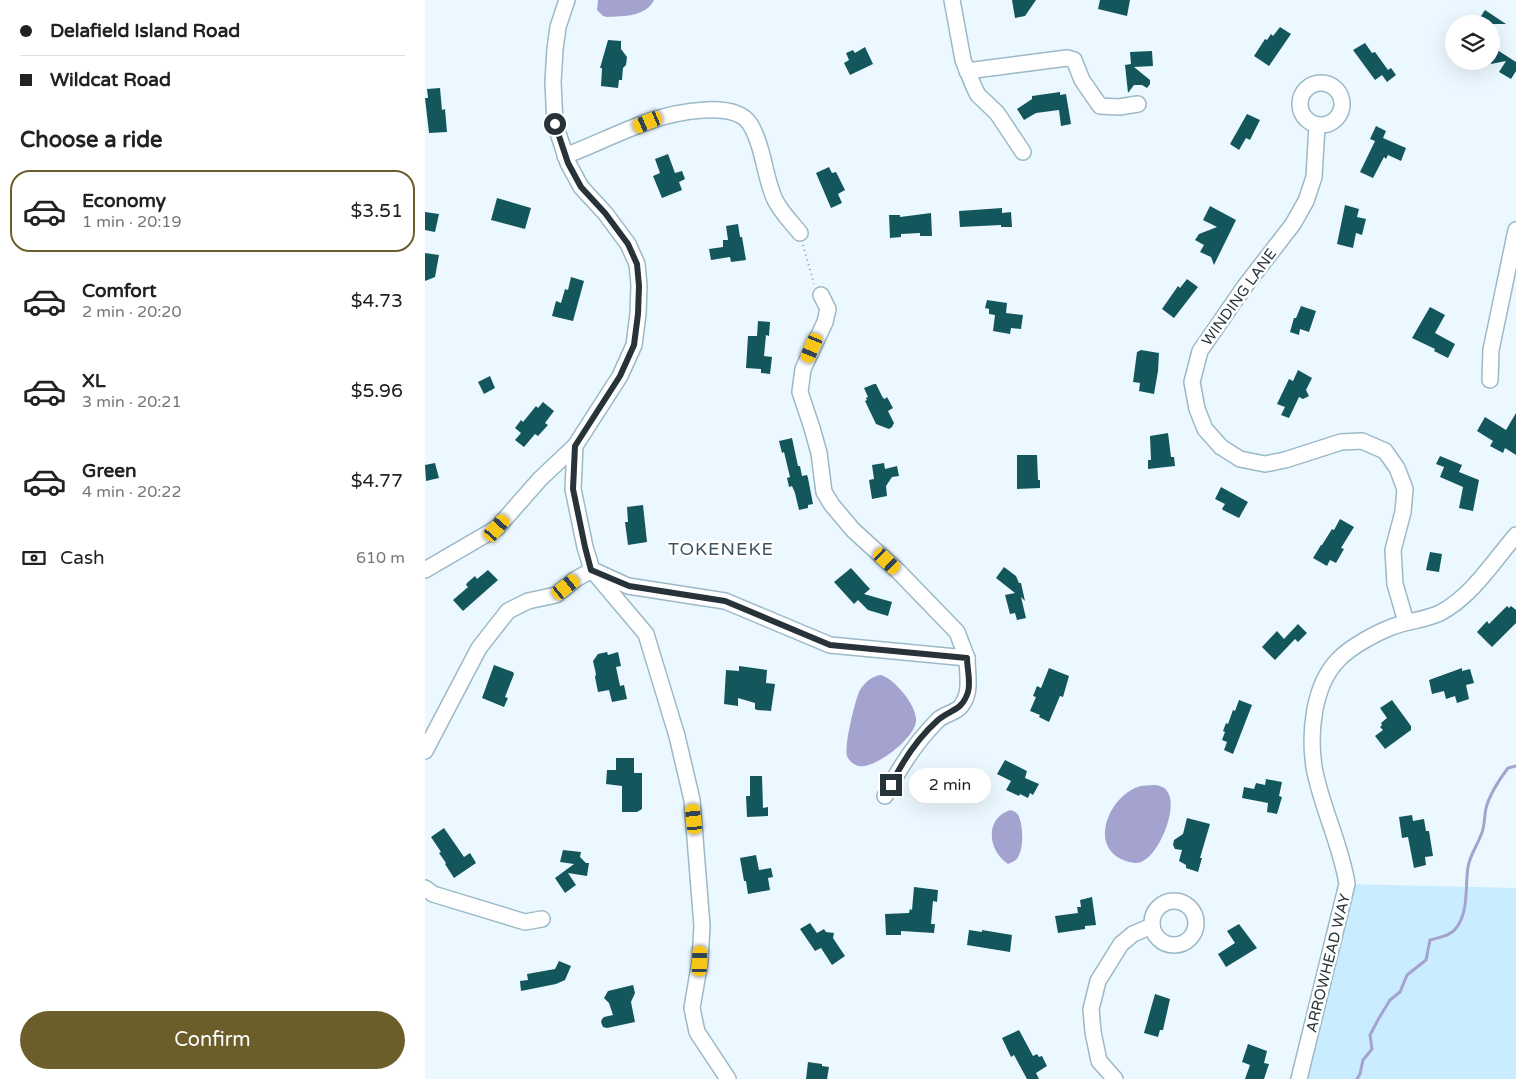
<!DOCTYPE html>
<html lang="en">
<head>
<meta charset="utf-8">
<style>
	:root { --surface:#fff; --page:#f2f2f2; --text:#222; --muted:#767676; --line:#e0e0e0; --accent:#6b5e2b }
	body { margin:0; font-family:"Varela Round",sans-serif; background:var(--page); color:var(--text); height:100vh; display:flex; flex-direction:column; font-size:19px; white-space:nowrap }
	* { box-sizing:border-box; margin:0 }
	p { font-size:16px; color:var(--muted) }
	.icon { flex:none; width:28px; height:28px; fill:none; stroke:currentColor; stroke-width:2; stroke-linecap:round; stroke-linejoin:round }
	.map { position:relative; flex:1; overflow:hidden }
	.sheet { display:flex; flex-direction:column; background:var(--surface); width:425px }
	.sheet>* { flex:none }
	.guide { display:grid; align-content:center; height:110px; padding:0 20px; background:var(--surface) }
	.tools { position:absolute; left:1020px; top:15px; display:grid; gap:10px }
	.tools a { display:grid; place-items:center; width:55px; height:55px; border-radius:50%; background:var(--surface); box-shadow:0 5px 20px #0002; font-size:25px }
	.end { position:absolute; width:22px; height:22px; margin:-11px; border:6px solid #273339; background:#fff; box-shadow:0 0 0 2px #fff }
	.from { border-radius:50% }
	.bubble { position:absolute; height:35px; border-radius:18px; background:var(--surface); box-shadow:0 5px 20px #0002; font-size:16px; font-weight:600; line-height:35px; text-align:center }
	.car { position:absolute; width:15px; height:30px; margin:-15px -8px; border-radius:6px; box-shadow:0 0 4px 1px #0007; background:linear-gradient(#f5c518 24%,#345 0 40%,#f5c518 0 76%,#345 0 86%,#f5c518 0) }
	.guide b { display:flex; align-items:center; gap:18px; height:48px; font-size:19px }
	.guide b+b { border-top:1px solid var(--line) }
	.guide i { width:12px; height:12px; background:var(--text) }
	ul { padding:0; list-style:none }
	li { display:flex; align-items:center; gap:15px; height:82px; margin:0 10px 8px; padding:0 10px; border:2px solid transparent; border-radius:20px }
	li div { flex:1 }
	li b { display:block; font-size:19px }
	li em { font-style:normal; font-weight:600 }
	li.on { border-color:var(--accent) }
	li>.icon { width:45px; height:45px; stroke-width:1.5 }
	h2 { padding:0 20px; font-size:22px; line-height:60px }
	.pay { display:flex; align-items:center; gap:12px; height:55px; padding:0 20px; font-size:19px }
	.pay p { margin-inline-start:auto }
	.button { display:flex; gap:10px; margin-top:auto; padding:10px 20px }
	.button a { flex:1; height:58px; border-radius:30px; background:var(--accent); color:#fff; font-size:20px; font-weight:600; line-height:58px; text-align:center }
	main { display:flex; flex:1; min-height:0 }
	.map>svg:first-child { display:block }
	.green { fill:#c9ecff }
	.water { fill:#a4a3d0 }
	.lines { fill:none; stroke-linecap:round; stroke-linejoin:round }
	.stream { stroke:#a4a3d0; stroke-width:3 }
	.building { fill:#13575d }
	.minor-casing { stroke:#9bb9c8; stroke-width:18 }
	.path { stroke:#8c989f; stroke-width:2; stroke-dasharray:1 4; stroke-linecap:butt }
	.minor { stroke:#fff; stroke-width:15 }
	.route { stroke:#273339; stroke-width:6 }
	.labels { text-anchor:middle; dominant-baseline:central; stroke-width:5; stroke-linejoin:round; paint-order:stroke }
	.street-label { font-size:15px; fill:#273339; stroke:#fff }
	.quarter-label { font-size:18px; letter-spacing:1px; fill:#3a5462; stroke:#fff }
</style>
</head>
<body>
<main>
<section class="sheet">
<div class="guide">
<b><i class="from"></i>Delafield Island Road</b>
<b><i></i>Wildcat Road</b>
</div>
<h2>Choose a ride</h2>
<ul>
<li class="on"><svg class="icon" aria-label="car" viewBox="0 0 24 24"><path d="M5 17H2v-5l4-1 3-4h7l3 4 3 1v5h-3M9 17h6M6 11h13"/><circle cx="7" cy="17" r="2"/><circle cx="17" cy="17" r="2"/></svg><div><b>Economy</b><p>1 min · 20:19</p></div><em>$3.51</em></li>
<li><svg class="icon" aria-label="car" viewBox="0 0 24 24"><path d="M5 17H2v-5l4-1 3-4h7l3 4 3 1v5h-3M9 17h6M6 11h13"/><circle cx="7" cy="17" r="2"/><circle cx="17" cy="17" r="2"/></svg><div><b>Comfort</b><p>2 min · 20:20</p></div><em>$4.73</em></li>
<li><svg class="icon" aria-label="car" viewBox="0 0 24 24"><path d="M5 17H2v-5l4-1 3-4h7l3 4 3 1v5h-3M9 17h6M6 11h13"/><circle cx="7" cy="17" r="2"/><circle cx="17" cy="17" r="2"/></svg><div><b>XL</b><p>3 min · 20:21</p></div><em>$5.96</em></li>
<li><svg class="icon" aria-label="car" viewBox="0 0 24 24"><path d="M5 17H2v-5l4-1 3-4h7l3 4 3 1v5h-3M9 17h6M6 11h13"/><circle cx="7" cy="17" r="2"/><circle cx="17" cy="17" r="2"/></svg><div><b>Green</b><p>4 min · 20:22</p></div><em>$4.77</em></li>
</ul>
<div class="pay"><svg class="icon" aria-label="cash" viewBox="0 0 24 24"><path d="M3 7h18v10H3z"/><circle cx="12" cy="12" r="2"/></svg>Cash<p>610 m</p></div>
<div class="button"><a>Confirm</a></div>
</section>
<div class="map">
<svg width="1091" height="1079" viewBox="0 0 1091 1079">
	<rect width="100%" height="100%" fill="#ecf8ff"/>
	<!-- green -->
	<polygon class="green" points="922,884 1091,888 1091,1079 874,1079"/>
	<!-- water -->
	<g class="water">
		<path d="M173 0H229C221 17 198 16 182 17L178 16 172 10Z"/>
		<path d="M456 675C470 679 493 707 491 722 489 738 451 769 434 766 429 765 424 761 422 756 419 746 430 700 435 690 440 682 447 676 456 675Z"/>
		<path d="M716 786C721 786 730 784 735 786 760 794 736 853 718 861 711 865 703 862 696 859 663 842 687 793 716 786Z"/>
		<path d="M585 810C589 811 592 812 594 817 598 826 599 848 593 857 591 861 587 862 583 864 563 851 559 819 585 810Z"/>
	</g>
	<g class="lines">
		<!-- stream -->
		<path class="stream" d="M932 1079 935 1074 938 1060 947 1049 945 1035 954 1018 965 1000 975 992 982 975 1001 960 1005 940C1015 937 1026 936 1032 927 1044 910 1040 886 1043 867 1045 855 1052 846 1056 835 1060 827 1059 817 1061 808 1065 793 1074 780 1083 768L1091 766"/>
	</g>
	<!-- building -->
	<g class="building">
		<polygon points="587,0 611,0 600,16 590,18"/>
		<polygon points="675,0 705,0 702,16 673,9"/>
		<polygon points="1060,10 1081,24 1051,24"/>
		<polygon points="855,27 866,34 844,66 829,56 840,39 842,40 846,34 848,36"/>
		<polygon points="183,40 196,41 196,49 202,57 201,65 198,68 197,80 194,80 193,88 176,86 177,68 175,68"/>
		<polygon points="940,43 947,53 950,52 963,70 966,68 971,75 962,82 957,75 950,80 928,50"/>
		<polygon points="1066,46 1091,62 1091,71 1086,79 1074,72 1081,61 1066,64"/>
		<polygon points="440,47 448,64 425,75 419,63 424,60 421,53 428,50 430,53"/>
		<polygon points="727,51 728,66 709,67 725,80 725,84 722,88 717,85 709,85 703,93 700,65 706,64 705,52"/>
		<polygon points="15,88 17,110 20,109 22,132 4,133 0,98 3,98 2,89"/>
		<polygon points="635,92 635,95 641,94 646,124 636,126 634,110 611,113 599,120 592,109 607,99 607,96"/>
		<polygon points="822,114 835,120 825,140 821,138 814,150 805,144"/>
		<polygon points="951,126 961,131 958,138 981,148 976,161 963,155 961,159 959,157 948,178 935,172 950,141 945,139"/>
		<polygon points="243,154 250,173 257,171 260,179 254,182 257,190 237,198 228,176 235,173 230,159"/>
		<polygon points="404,167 407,173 411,172 420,190 413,194 417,203 406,208 391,173"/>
		<polygon points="72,198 106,208 100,229 66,220"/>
		<polygon points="920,205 934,209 932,217 941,219 937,235 931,233 928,248 912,244"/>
		<polygon points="785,206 811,220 789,265 786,257 775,252 779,245 770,240 774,234 792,227 778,220"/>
		<polygon points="577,208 577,213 586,212 587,227 576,227 576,225 535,227 534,211"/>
		<polygon points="0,212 14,214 10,232 0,230"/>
		<polygon points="506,213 507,236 495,236 495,233 476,234 476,237 465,238 464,215 475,215 475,217"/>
		<polygon points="313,224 315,237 317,237 321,260 306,262 305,257 286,260 284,249 298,247 298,240 303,240 301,226"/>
		<polygon points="0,253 14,255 10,277 0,281"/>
		<polygon points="146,277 159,281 148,321 127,316 131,301 136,303 140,289 143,290"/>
		<polygon points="762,279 773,287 749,318 737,309 753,286 755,288"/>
		<polygon points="562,300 582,303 581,313 598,315 596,329 586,328 585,334 568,331 570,315 564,314 564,309 560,308"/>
		<polygon points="876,306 891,311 884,332 875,329 874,335 865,332 869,318 871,318"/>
		<polygon points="1005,307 1020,315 1010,333 1030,344 1023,358 1009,351 1010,349 987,338"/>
		<polygon points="333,321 345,322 344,336 341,335 339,356 347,357 345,374 336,373 336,369 321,368 323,336 332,336"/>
		<polygon points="716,350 734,353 733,371 729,394 714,391 715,383 708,382 712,352"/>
		<polygon points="873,370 887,378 881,390 884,396 878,399 874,397 864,418 856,415 860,407 852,404 864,379 868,381"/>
		<polygon points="65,376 70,388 59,394 53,382"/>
		<polygon points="449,384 451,384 458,398 460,399 462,397 468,408 463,411 469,423 467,427 464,429 451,424 441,403 440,401 442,400 441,398 443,397 439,388"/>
		<polygon points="118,402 129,411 120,423 123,425 113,436 110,434 99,447 90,440 96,433 90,428 96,420 98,422 111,406 113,408"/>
		<polygon points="1091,413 1091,455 1080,448 1078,453 1065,446 1068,441 1052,431 1060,417 1081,430"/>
		<polygon points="743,433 746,457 749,457 750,466 723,469 723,460 726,460 725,436"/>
		<polygon points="367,438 373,466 375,466 377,476 382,475 383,478 388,504 383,505 383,508 374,510 370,493 367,486 364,487 362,478 365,477 359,452 357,453 354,441"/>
		<polygon points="592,455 612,455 613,480 615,480 615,488 592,489"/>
		<polygon points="1015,456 1037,465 1034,472 1054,480 1048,511 1034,508 1038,487 1015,477 1019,467 1011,464"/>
		<polygon points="10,463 14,478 1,481 0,465"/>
		<polygon points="459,463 460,469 472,466 474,476 467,477 461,486 462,496 447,499 444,480 449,479 447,465"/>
		<polygon points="796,487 823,502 814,518 798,510 797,509 800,504 790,499"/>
		<polygon points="218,505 222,542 203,545 200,522 203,522 202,507"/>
		<polygon points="915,519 929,527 916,548 919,549 911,563 905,560 902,566 888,558 896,545 897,545 907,529 909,530"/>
		<polygon points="1005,552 1017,554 1014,572 1001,570"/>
		<polygon points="579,567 591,576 594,583 596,583 600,601 596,597 601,618 592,620 590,613 585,614 580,595 590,593 571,578"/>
		<polygon points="426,568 445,589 439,594 467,602 463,616 443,610 433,600 429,604 409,582"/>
		<polygon points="63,570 73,580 38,611 28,600 43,587 41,585 42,583 50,576 52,579"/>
		<polygon points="1082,606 1084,608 1086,606 1091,610 1091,623 1067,647 1052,632 1062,621 1064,624"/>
		<polygon points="873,624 882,633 873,642 870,639 850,660 837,647 852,631 859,639"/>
		<polygon points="182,652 183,655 193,652 196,666 191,667 195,686 199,685 202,699 187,702 184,690 173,692 170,677 171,674 168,661 173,654"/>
		<polygon points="69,665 88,672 89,674 80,697 83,698 79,707 57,698"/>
		<polygon points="314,666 342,670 341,683 350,684 346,711 332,710 330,709 330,703 313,698 313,706 299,704 301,670 314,671"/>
		<polygon points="624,668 644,676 638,697 635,696 624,722 614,717 615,715 605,711 611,697 608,696 612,686 616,688"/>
		<polygon points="1037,668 1037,671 1045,669 1049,683 1041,685 1044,699 1032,703 1030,696 1021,699 1019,691 1007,694 1004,680"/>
		<polygon points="814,700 827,705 808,754 799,750 802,742 797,740 800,732 798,731 801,723 803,724 808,710 810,711"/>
		<polygon points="967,700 986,726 986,730 960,749 950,736 958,730 955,727 957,725 956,723 962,718 955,708"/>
		<polygon points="191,758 209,758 209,773 217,773 217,809 212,812 197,812 197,786 181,784 182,770 191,770"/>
		<polygon points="580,760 602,771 600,778 614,784 608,795 605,793 603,798 595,794 594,796 581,790 586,781 572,774"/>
		<polygon points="325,776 337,776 338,808 343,807 343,816 322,817 321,796 325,796"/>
		<polygon points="841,779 857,782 854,796 857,797 852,814 842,812 843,803 817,798 819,787 829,789 831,783 840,785"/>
		<polygon points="987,815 988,821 999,819 1001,831 1004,831 1008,856 1000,857 1001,865 989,868 983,837 977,838 974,817"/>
		<polygon points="762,818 785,824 775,858 777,858 773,872 761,868 761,865 754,861 757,850 750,849 748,845 749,840 758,834"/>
		<polygon points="19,828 39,857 45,853 51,863 29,878 20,864 21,863 14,853 16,852 6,837"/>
		<polygon points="138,850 156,852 155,857 161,863 164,863 162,876 143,873 151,885 140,893 130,878 149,864 135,862"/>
		<polygon points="331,855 334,870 346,868 348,877 343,878 345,890 323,894 321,881 319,881 315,858"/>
		<polygon points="489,887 513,890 512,902 508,901 506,924 510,924 509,933 476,931 476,935 461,935 460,914 484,913 485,909 487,910"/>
		<polygon points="667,897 671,925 660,926 660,929 633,933 630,916 653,913 652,907 656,907 655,900"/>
		<polygon points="385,923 392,933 399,929 401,932 409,933 408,938 420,956 407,965 396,948 390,951 375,929"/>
		<polygon points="814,924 832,948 801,967 793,954 810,943 802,931"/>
		<polygon points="544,930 557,932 557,930 587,935 585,952 542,945"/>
		<polygon points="134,961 146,966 140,980 131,984 96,991 95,981 103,980 102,974 130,969"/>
		<polygon points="208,985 210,993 206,1002 210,1022 182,1028 178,1027 176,1022 177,1019 179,1017 188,1015 184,1003 179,998 183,991"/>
		<polygon points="730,994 745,999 738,1030 735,1030 733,1037 719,1033"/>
		<polygon points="594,1030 608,1056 612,1054 614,1057 617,1056 622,1066 611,1073 614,1079 602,1079 589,1055 586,1057 577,1038"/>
		<polygon points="823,1044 842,1051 839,1063 844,1064 839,1079 820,1079 825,1065 817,1062"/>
		<polygon points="383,1062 397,1064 397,1066 404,1067 402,1079 381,1079"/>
	</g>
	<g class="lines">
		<!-- minor casing -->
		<g class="minor-casing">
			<g id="minor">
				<polyline points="142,0 133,27 130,49 128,82 130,124 143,163 156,187 180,213 203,244 212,264 214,285 213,314 209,345 195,376 150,446 148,489 160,547 167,570 221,634 252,736 267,800 277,926 275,961 267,1008 272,1032 303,1079"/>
				<polyline points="527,0 538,60 549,87 553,95 572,113 598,152"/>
				<polyline points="542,71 642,58 649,60 657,80 675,106 694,107 713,104"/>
				<circle cx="896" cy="104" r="21"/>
				<polyline points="892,125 889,177 881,201 868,224 820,286 775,351 767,382 772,409 780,429 796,447 815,459 840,464 860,460 916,442 937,441 960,451 972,468 980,489 978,512 968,550 970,584 981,622"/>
				<path d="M140 156C169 145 196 131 225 121 248 113 309 99 325 124 339 147 339 176 350 200 356 212 367 223 375 233"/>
				<polyline points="396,295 403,309 400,322 378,369 375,392 387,428 394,453 399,492 407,505 428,530 473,571 532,632 542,658"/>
				<polyline points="1065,380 1066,350 1091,230"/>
				<polyline points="0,570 72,528 115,479 150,446"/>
				<path d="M170 571 203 586 300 601 405 645 542 658C542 673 547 693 536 706 531 713 519 714 513 720 491 742 474 768 460 796"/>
				<polyline points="0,751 54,648 83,611 103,601 131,595 151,579 167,570"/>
				<polyline points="0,888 8,894 100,922 117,919"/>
				<circle cx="749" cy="923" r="22"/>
				<polyline points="690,1079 674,1061 668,1032 666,1009 673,981 696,944 708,934 727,926"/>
				<path d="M874 1079 922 884C916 844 896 807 889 767 884 733 888 686 913 660 925 647 951 633 967 627 982 621 1000 620 1015 613 1047 596 1068 562 1091 535"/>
			</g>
		</g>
		<!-- path -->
		<polyline class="path" points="378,245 389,284"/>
		<!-- minor -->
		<use href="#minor" class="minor"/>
	</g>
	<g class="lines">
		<!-- route -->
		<path class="route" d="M130 124 143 163 156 187 180 213 203 244 212 264 214 286 213 314 209 345 195 376 150 446 148 489 160 547 166 570 204 586 300 601 405 645 542 658C542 668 546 682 543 692 537 711 526 709 513 720 494 737 477 762 466 785"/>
	</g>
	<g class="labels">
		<!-- street labels -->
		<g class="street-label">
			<text transform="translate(814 297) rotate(-54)">WINDING LANE</text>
			<text transform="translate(903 963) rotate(-76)">ARROWHEAD WAY</text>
		</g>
		<!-- quarter labels -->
		<g class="quarter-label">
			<text x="296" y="549">TOKENEKE</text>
		</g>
	</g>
</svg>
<div class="tools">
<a><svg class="icon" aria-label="layers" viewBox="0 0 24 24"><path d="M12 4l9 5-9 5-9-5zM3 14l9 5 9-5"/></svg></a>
</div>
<i class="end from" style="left:130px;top:124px"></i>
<i class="end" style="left:466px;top:785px"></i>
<div class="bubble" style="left:484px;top:768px;width:82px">2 min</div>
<i class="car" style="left:223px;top:122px;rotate:247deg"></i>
<i class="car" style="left:387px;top:348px;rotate:203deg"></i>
<i class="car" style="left:72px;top:528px;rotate:41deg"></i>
<i class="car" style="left:462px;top:561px;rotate:133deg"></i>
<i class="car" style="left:141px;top:587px;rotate:51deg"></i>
<i class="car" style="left:269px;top:819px;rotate:354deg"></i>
<i class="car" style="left:275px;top:961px;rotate:2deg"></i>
</div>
</main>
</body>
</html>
